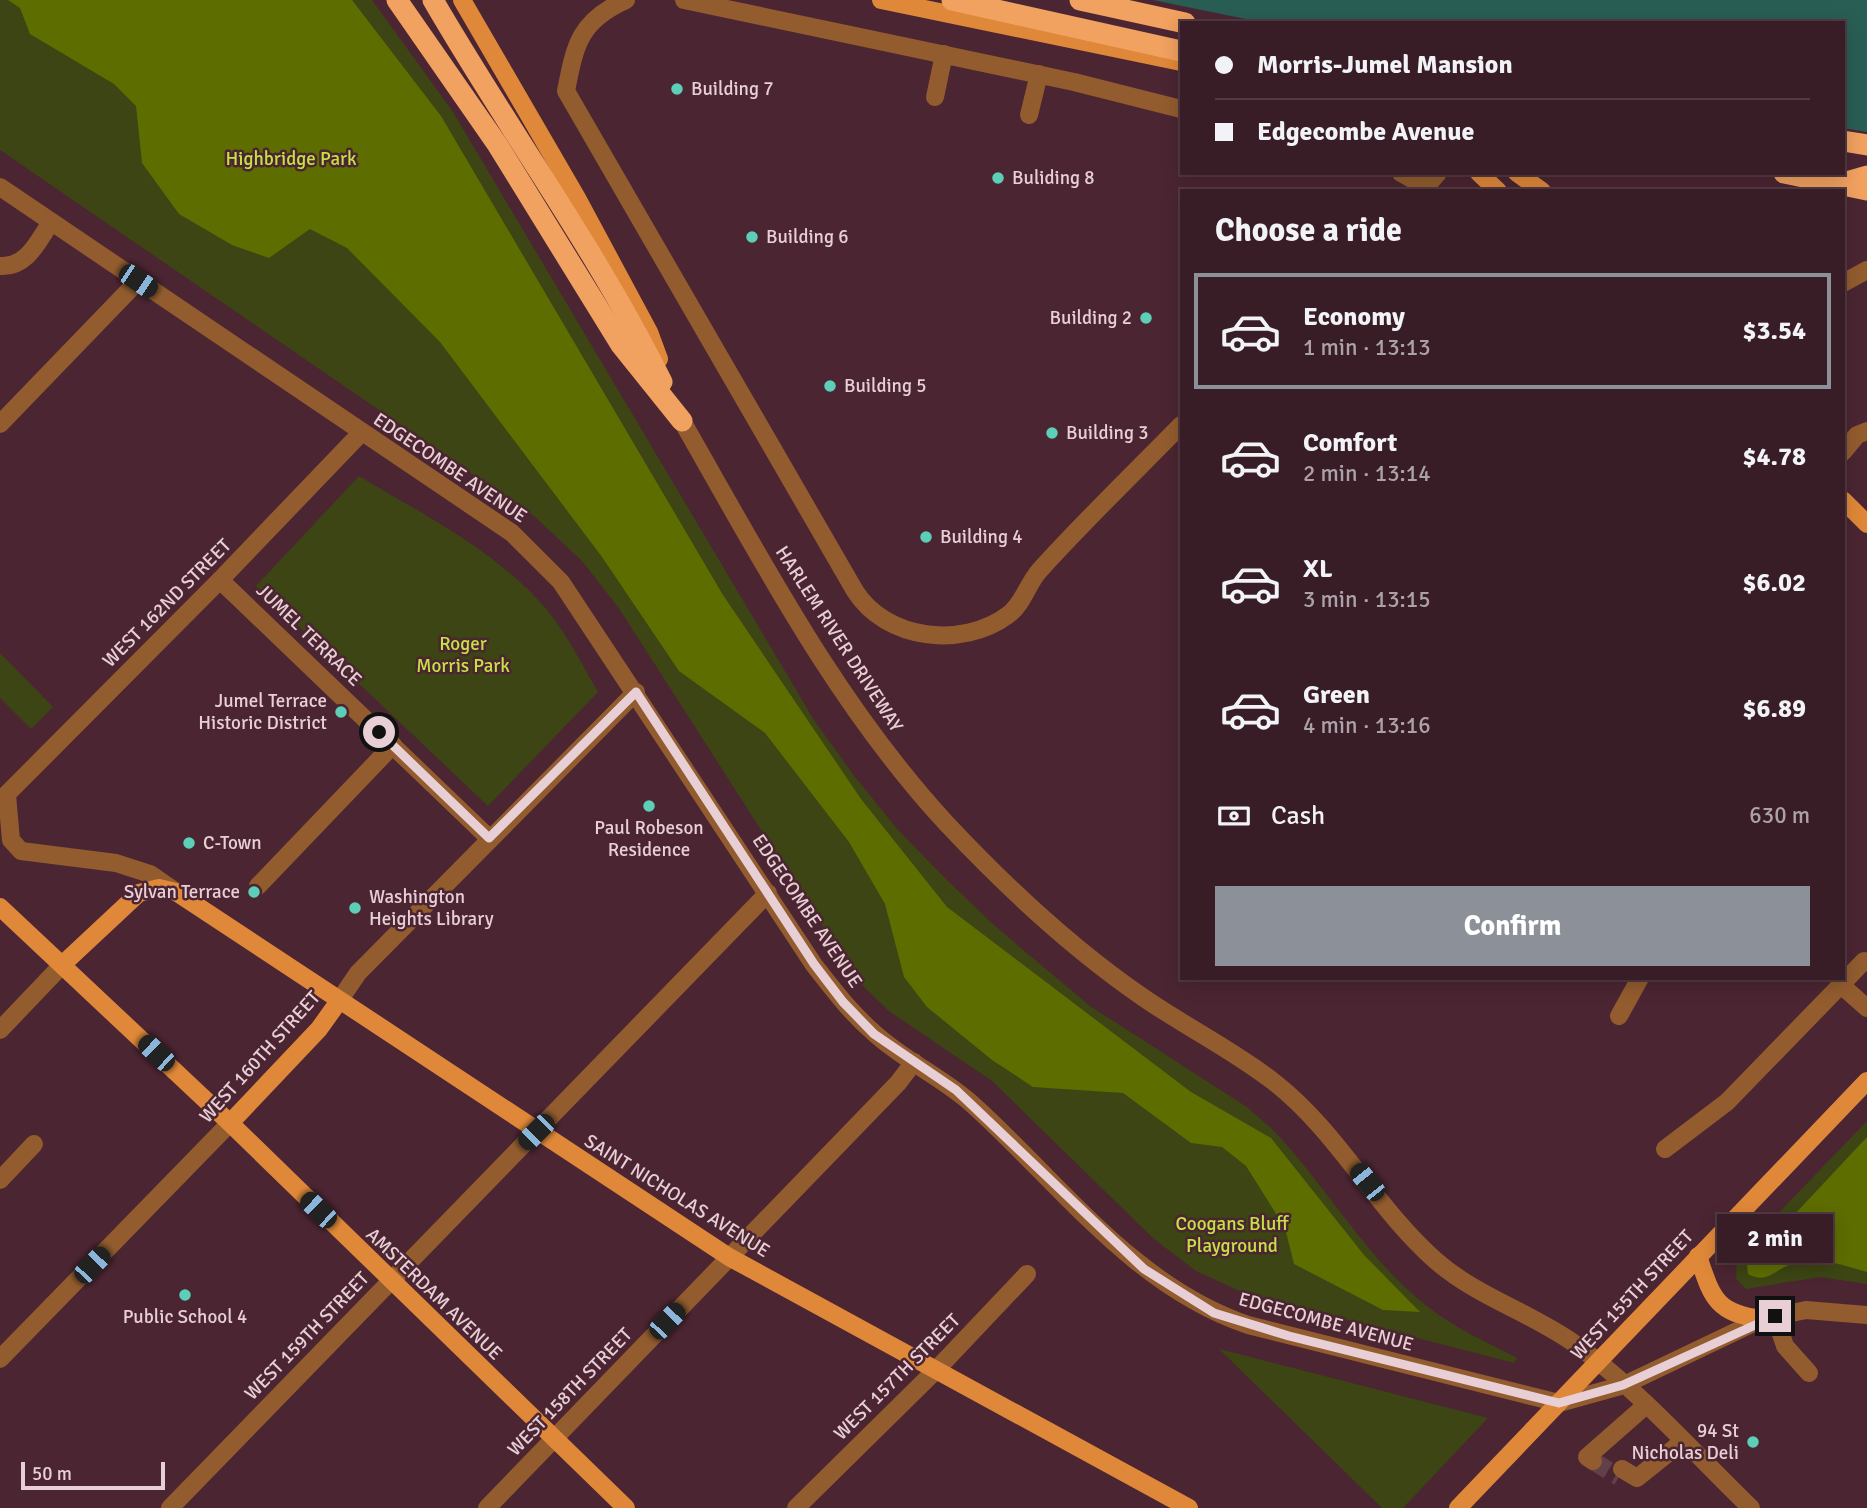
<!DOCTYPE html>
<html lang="en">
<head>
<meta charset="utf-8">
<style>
	:root { --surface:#381c26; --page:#3f252e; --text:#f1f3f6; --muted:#aba1a7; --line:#523a43; --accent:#8c9099 }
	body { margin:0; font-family:Signika,sans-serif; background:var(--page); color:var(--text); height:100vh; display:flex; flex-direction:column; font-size:26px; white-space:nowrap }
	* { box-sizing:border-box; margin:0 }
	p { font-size:23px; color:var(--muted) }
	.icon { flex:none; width:38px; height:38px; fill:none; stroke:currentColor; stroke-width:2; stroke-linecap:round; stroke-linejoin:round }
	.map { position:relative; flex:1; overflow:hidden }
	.sheet { position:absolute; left:1180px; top:189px; width:665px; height:791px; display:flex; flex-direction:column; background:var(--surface); border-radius:0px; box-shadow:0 4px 18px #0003,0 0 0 2px var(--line) }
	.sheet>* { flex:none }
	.banner { position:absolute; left:1180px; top:21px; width:665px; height:154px; border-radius:0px; box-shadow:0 4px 18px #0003,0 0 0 2px var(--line); display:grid; align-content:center; height:154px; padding:0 35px; background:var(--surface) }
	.scale { position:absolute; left:21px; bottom:18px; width:144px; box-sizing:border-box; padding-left:7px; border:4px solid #e8cfd6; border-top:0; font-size:19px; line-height:24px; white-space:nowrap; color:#e8cfd6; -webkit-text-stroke:5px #4b2532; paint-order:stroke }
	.end { position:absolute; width:32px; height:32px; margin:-16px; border:9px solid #e8cfd6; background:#111; box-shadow:0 0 0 4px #111 }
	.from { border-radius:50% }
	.bubble { position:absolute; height:49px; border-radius:0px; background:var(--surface); box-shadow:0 4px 18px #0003,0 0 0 2px var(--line); font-size:23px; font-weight:700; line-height:49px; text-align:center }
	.car { position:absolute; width:21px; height:42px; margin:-21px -10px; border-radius:9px; box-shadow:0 0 5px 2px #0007; background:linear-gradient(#222 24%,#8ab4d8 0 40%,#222 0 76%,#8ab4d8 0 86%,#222 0) }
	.banner b { display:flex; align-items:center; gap:24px; height:66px; font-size:26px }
	.banner b+b { border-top:2px solid var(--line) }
	.banner i { width:18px; height:18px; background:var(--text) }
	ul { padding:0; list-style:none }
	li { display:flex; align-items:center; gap:21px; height:116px; margin:0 14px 10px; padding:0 21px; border:4px solid transparent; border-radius:0px }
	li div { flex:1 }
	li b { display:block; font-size:26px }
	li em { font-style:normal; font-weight:700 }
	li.active { border-color:var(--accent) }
	li>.icon { width:63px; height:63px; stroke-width:1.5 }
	h2 { padding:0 35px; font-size:32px; line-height:84px }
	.pay { display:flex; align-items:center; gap:18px; height:77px; padding:0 35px; font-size:26px }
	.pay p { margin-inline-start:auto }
	.primary-button { display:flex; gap:14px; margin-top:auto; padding:14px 35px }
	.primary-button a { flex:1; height:80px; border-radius:0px; background:var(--accent); color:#fff; font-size:28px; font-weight:700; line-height:80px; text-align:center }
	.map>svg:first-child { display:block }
	.green { fill:#3c4513 }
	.forest { fill:#5e6d00 }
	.water { fill:#295e54 }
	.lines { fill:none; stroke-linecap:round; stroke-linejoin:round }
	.minor-tunnel { stroke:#633e4b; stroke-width:18; stroke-dasharray:18 9; stroke-linecap:butt }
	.minor { stroke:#925c2e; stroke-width:18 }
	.major { stroke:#e08839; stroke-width:18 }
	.highway { stroke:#f1a160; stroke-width:21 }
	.highway-bridge { stroke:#f1a160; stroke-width:21 }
	.route { stroke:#e8cfd6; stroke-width:9 }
	.poi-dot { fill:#5dceb8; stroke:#4b2532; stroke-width:2.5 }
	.labels { text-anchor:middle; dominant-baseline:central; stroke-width:5; stroke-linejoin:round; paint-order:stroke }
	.poi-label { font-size:19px; fill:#e8cfd6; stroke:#4b2532; text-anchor:start }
	.park-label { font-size:19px; fill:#c6e144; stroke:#4b2532 }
	.street-label { font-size:19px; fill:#e8cfd6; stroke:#4b2532 }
</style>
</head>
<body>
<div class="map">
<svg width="1867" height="1508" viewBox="0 0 1867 1508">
	<rect width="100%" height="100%" fill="#4b2532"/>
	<!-- green -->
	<g class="green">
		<path d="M0 0H372L453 112 814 720 855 777 899 831 947 880 995 926 1090 1006 1247 1107 1271 1128C1326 1184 1365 1258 1428 1307 1455 1328 1486 1342 1517 1358L1514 1363 1244 1293 1196 1271 1154 1239 992 1081 889 1011 863 986 838 950 620 610 583 562 535 517 0 150Z"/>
		<path d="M359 476C424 515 497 551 547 610 567 634 582 665 598 692L488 806 256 586Z"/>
		<polygon points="0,653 53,707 31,729 0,698"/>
		<polygon points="1867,1121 1867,1284 1820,1277 1746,1289 1736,1279 1737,1256"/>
		<polygon points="1219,1349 1488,1418 1403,1508 1382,1508"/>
	</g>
	<!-- forest -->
	<g class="forest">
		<polygon points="8,0 352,0 441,116 723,595 861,799 947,907 1191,1092 1271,1138 1364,1255 1420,1312 1383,1310 1294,1264 1285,1228 1246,1166 1222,1147 1191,1143 1123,1093 1033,1087 992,1060 927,1007 904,977 885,904 849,842 765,733 679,671 602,557 440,342 347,248 310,229 269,258 232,245 179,214 142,163 136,106 114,84 30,34 20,8"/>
		<path d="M1867 1137V1272C1842 1265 1815 1255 1789 1265 1774 1271 1766 1284 1748 1274L1747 1265Z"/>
	</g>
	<!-- water -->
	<polygon class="water" points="1153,0 1867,0 1867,132 1843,128 1843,23 1265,23"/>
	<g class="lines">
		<!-- minor-tunnel -->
		<polyline class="minor-tunnel" points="1593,1461 1619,1477"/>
		<!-- minor -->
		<g class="minor">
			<path d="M626 0C579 21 575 45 566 91L855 591C886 640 962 649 1008 615 1023 604 1027 585 1039 571 1084 521 1134 473 1181 425"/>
			<polyline points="684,0 1074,82 1181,109"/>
			<polyline points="935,97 944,54"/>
			<polyline points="1029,115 1039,74"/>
			<polyline points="1401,173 1426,187"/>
			<path d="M0 187 512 533 561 582 814 965C832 988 850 1012 873 1032 903 1060 942 1077 972 1104 1060 1183 1133 1286 1248 1325L1559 1403 1624 1385 1762 1319 1806 1310 1867 1315"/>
			<polyline points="1422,191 1438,173"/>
			<path d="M0 266C27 268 38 241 51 222"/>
			<polyline points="1843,283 1867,270"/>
			<path d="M682 421C761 559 837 705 946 823 1006 887 1071 948 1144 998 1186 1027 1233 1050 1274 1082 1338 1132 1375 1207 1435 1260 1477 1297 1530 1312 1575 1344 1639 1390 1694 1453 1751 1508"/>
			<polyline points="0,424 138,281"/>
			<polyline points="1843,452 1857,435 1867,431"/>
			<polyline points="220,580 489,838"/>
			<polyline points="7,795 11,840 21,851 116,863 150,874 176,892"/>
			<polyline points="0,801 220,580 361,433"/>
			<polyline points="258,886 393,745"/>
			<polyline points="1841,985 1867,1008"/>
			<polyline points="339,1001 358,973 636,692"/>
			<polyline points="1619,1016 1640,978"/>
			<polyline points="0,1030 63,964"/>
			<polyline points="1665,1149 1727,1102 1864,961"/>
			<polyline points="0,1180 34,1144"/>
			<polyline points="1775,1316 1785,1346 1809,1373"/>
			<polyline points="0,1359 230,1123"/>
			<polyline points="1593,1461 1587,1457 1645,1406"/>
			<polyline points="1622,1469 1637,1478 1682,1442"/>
			<polyline points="170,1508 768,893"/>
			<polyline points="487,1508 898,1083 914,1062"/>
			<polyline points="796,1508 937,1369 1027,1274"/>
		</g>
		<!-- major -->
		<g class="major">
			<polyline points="462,0 577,198 649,332 659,359"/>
			<polyline points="881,0 1181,62"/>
			<polyline points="1479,173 1498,191"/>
			<polyline points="1517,173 1542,191"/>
			<polyline points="1843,500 1867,524"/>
			<polyline points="0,907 230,1123 626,1508"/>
			<polyline points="63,964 139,893 159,888 176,892 729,1257 1189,1508"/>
			<polyline points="230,1123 319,1029 339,1001"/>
			<path d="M1698 1256C1712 1297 1715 1313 1762 1319"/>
			<polyline points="1458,1508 1867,1081"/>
		</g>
		<!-- highway -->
		<g class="highway">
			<polyline points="397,0 497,144 621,345 682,421"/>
			<path d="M433 0C507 128 596 249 662 382"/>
			<polyline points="952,0 1181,51"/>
			<polyline points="1080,0 1185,23"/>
			<polyline points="1843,141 1867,145"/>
			<polyline points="1815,191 1867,176"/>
		</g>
		<!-- highway-bridge -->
		<polyline class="highway-bridge" points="1784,173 1867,190"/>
	</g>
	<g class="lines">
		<!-- route -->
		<polyline class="route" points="379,732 489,838 636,692 814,964 843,1002 874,1034 956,1090 1144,1269 1214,1313 1289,1336 1559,1403 1623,1385 1775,1316"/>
	</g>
	<!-- markers -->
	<g class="poi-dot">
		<circle cx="677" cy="89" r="7"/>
		<circle cx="998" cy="178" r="7"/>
		<circle cx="752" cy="237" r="7"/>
		<circle cx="1146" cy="318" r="7"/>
		<circle cx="830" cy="386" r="7"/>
		<circle cx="1052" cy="433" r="7"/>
		<circle cx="926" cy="537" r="7"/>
		<circle cx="341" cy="712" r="7"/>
		<circle cx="649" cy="806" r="7"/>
		<circle cx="189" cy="843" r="7"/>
		<circle cx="254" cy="892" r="7"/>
		<circle cx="355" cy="908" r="7"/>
		<circle cx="185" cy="1295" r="7"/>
		<circle cx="1753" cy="1442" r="7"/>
	</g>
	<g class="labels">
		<!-- poi labels -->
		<g class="poi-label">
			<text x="691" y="89">Building 7</text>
			<text x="1012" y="178">Buliding 8</text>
			<text x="766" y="237">Building 6</text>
			<text x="1132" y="318" text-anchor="end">Building 2</text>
			<text x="844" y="386">Building 5</text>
			<text x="1066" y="433">Building 3</text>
			<text x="940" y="537">Building 4</text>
			<text x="327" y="701" text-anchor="end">Jumel Terrace<tspan x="327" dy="22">Historic District</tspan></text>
			<text x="649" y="828" text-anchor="middle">Paul Robeson<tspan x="649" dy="22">Residence</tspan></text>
			<text x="203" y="843">C-Town</text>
			<text x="240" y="892" text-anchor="end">Sylvan Terrace</text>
			<text x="369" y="897">Washington<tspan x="369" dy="22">Heights Library</tspan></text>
			<text x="185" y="1317" text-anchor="middle">Public School 4</text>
			<text x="1739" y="1431" text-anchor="end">94 St<tspan x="1739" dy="22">Nicholas Deli</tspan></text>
		</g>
		<!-- park labels -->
		<g class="park-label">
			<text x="291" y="159">Highbridge Park</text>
			<text x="463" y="644">Roger<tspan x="463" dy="22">Morris Park</tspan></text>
			<text x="1232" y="1224">Coogans Bluff<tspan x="1232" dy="22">Playground</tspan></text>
		</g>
		<!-- street labels -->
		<g class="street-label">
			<text transform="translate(450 468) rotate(34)">EDGECOMBE AVENUE</text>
			<text transform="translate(167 603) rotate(-45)">WEST 162ND STREET</text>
			<text transform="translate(309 635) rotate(44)">JUMEL TERRACE</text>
			<text transform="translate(839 639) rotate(57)">HARLEM RIVER DRIVEWAY</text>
			<text transform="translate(807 911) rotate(56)">EDGECOMBE AVENUE</text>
			<text transform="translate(260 1057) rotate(-48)">WEST 160TH STREET</text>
			<text transform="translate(677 1196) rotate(32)">SAINT NICHOLAS AVENUE</text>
			<text transform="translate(434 1294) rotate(44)">AMSTERDAM AVENUE</text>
			<text transform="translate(1632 1295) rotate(-47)">WEST 155TH STREET</text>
			<text transform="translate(1326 1322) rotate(15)">EDGECOMBE AVENUE</text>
			<text transform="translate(307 1336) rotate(-46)">WEST 159TH STREET</text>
			<text transform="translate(897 1377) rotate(-45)">WEST 157TH STREET</text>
			<text transform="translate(570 1392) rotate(-46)">WEST 158TH STREET</text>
		</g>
	</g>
</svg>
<div class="scale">50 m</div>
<i class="end from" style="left:379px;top:732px"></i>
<i class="end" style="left:1775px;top:1316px"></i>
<div class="bubble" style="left:1717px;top:1214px;width:116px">2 min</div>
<i class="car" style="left:138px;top:281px;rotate:124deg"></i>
<i class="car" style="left:156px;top:1053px;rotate:314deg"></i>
<i class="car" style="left:536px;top:1132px;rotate:225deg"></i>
<i class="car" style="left:1367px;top:1182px;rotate:321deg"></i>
<i class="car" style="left:318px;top:1210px;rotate:314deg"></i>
<i class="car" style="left:92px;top:1265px;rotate:44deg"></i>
<i class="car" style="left:667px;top:1321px;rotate:44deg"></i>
<div class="banner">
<b><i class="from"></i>Morris-Jumel Mansion</b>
<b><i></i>Edgecombe Avenue</b>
</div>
<section class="sheet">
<h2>Choose a ride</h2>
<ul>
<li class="active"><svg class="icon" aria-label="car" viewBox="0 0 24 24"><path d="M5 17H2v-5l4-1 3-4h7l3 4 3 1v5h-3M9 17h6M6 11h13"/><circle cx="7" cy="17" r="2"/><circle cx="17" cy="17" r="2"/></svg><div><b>Economy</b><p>1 min · 13:13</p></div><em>$3.54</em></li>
<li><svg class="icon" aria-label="car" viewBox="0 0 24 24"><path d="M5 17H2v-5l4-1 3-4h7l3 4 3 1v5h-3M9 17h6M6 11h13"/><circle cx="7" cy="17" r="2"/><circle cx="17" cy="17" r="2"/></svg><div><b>Comfort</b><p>2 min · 13:14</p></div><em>$4.78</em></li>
<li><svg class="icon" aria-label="car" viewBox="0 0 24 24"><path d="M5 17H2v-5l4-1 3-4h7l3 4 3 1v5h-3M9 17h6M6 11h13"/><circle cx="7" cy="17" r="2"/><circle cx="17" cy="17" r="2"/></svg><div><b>XL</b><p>3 min · 13:15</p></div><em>$6.02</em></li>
<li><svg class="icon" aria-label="car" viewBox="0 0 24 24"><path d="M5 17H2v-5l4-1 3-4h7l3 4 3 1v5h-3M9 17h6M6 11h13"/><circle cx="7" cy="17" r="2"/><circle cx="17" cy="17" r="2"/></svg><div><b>Green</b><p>4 min · 13:16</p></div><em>$6.89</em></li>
</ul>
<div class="pay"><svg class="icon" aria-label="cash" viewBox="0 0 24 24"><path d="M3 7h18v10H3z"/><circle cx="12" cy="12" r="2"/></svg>Cash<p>630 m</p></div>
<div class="primary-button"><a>Confirm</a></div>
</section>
</div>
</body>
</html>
